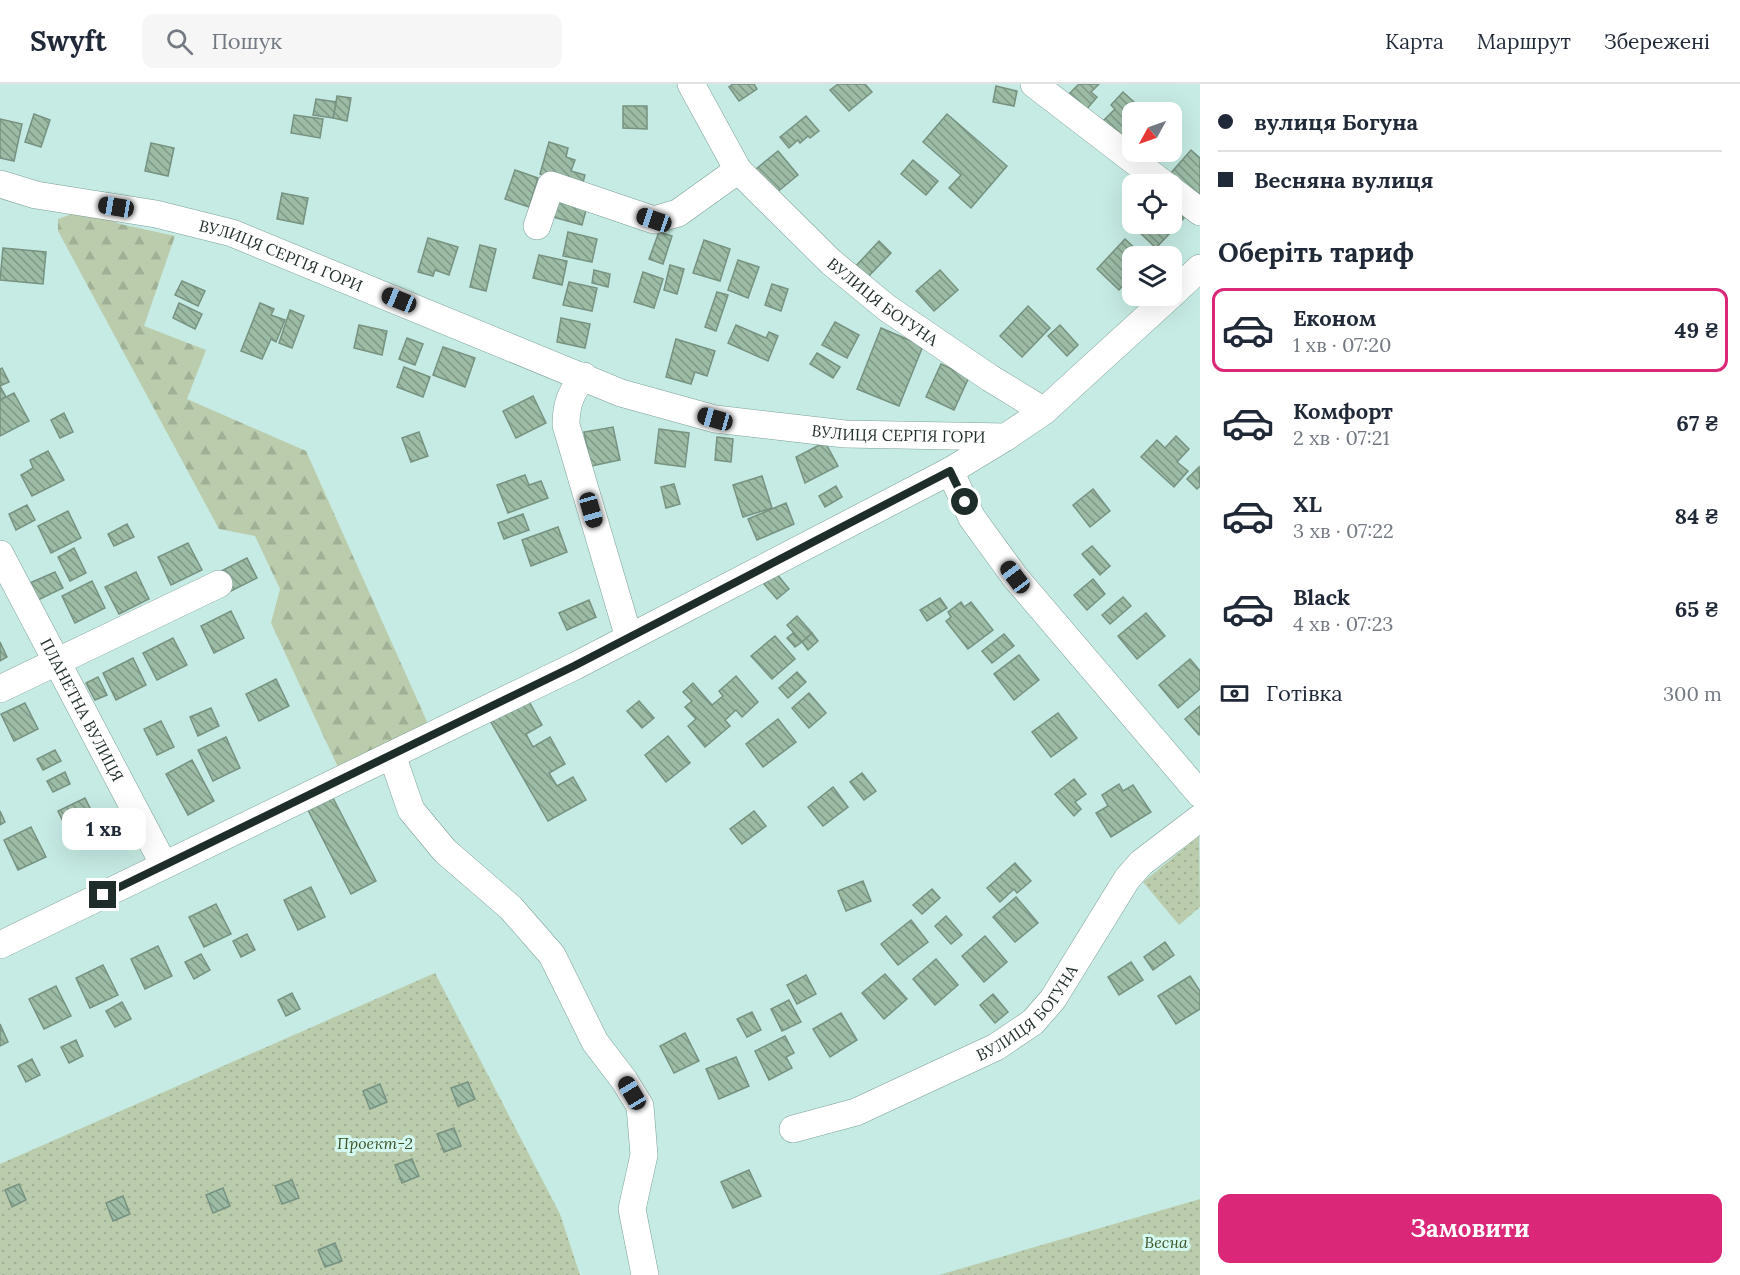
<!DOCTYPE html>
<html lang="uk">
<head>
<meta charset="utf-8">
<style>
	:root { --surface:#fff; --page:#f6f6f7; --text:#1f2937; --muted:#747a83; --line:#e0e1e3; --accent:#db2777 }
	body { margin:0; font-family:Lora,serif; background:var(--page); color:var(--text); height:100vh; display:flex; flex-direction:column; font-size:22px; white-space:nowrap }
	* { box-sizing:border-box; margin:0 }
	p { font-size:20px; color:var(--muted) }
	.icon { flex:none; width:33px; height:33px; fill:none; stroke:currentColor; stroke-width:2; stroke-linecap:round; stroke-linejoin:round }
	.map { position:relative; flex:1; overflow:hidden }
	.side { display:flex; flex-direction:column; background:var(--surface); width:540px }
	.side>* { flex:none }
	.hud { display:grid; align-content:center; height:132px; padding:0 18px; background:var(--surface) }
	.needle { width:39px; rotate:230deg }
	.controls { position:absolute; left:1122px; top:18px; display:grid; gap:12px }
	.controls a { display:grid; place-items:center; width:60px; height:60px; border-radius:12px; background:var(--surface); box-shadow:0 6px 24px #0002; font-size:30px }
	.end { position:absolute; width:27px; height:27px; margin:-14px; border:8px solid #1f2d2a; background:#fff; box-shadow:0 0 0 3px #fff }
	.from { border-radius:50% }
	.bubble { position:absolute; height:42px; border-radius:12px; background:var(--surface); box-shadow:0 6px 24px #0002; font-size:20px; font-weight:800; line-height:42px; text-align:center }
	.car { position:absolute; width:18px; height:36px; margin:-18px -9px; border-radius:8px; box-shadow:0 0 4px 2px #0007; background:linear-gradient(#222 24%,#8ab4d8 0 40%,#222 0 76%,#8ab4d8 0 86%,#222 0) }
	.hud b { display:flex; align-items:center; gap:21px; height:57px; font-size:22px }
	.hud b+b { border-top:2px solid var(--line) }
	.hud i { width:15px; height:15px; background:var(--text) }
	ul { padding:0; list-style:none }
	li { display:flex; align-items:center; gap:18px; height:84px; margin:0 12px 9px; padding:0 6px; border:3px solid transparent; border-radius:12px }
	li div { flex:1 }
	li b { display:block; font-size:22px }
	li em { font-style:normal; font-weight:800 }
	li.current { border-color:var(--accent) }
	li>.icon { width:54px; height:54px; stroke-width:1.5 }
	h2 { padding:0 18px; font-size:27px; line-height:72px }
	.pay { display:flex; align-items:center; gap:15px; height:66px; padding:0 18px; font-size:22px }
	.pay p { margin-inline-start:auto }
	.cta { display:flex; gap:12px; margin-top:auto; padding:12px 18px }
	.cta a { flex:1; height:69px; border-radius:12px; background:var(--accent); color:#fff; font-size:24px; font-weight:800; line-height:69px; text-align:center }
	header { display:flex; align-items:center; gap:36px; box-sizing:border-box; height:84px; padding:0 30px; background:var(--surface); border-bottom:2px solid var(--line) }
	header strong { font-size:28px }
	nav { display:flex; gap:33px; margin-inline-start:auto; font-size:21px }
	.search { width:420px; height:54px; background:var(--page); display:flex; align-items:center; gap:15px; box-sizing:border-box; padding:0 21px; border-radius:12px; color:var(--muted); font-size:22px }
	main { display:flex; flex:1; min-height:0 }
	.map>svg:first-child { display:block }
	.grass { fill:url(#grass-dots) }
	.forest { fill:url(#forest-firs) }
	.building { fill:url(#building-back-hatch); stroke:#779280; stroke-width:1.5 }
	.lines { fill:none; stroke-linecap:round; stroke-linejoin:round }
	.minor-casing { stroke:#7b9f97; stroke-width:28 }
	.minor { stroke:#fff; stroke-width:27 }
	.route { stroke:#1f2d2a; stroke-width:8 }
	.labels { text-anchor:middle; dominant-baseline:central; stroke-width:6; stroke-linejoin:round; paint-order:stroke }
	.street-label { font-size:16px; fill:#1f2d2a; stroke:#d3f9f1 }
	.park-label { font-size:16px; font-style:italic; fill:#3d5325; stroke:#d3f9f1 }
</style>
</head>
<body>
<header>
<strong>Swyft</strong>
<div class="search"><svg class="icon" aria-label="search" viewBox="0 0 24 24"><circle cx="10" cy="10" r="6"/><path d="M15 15l6 6"/></svg>Пошук</div>
<nav><a>Карта</a><a>Маршрут</a><a>Збережені</a></nav>
</header>
<main>
<div class="map">
<svg width="1200" height="1191" viewBox="0 0 1200 1191">
	<defs>
		<pattern id="grass-dots" width="8" height="8" patternUnits="userSpaceOnUse" patternTransform="scale(1.5)"><rect width="8" height="8" fill="#bbccad"/><path d="M2 2h.1M6 6h.1" fill="none" stroke="#a0b095" stroke-width="1.8" stroke-linecap="round"/></pattern>
		<pattern id="forest-firs" width="22" height="20" patternUnits="userSpaceOnUse" patternTransform="scale(1.5)"><rect width="22" height="20" fill="#bbccad"/><path d="M5 1l3.5 6h-7zM16 11l3.5 6h-7z" fill="#a0b095"/></pattern>
		<pattern id="building-back-hatch" width="6" height="6" patternUnits="userSpaceOnUse" patternTransform="scale(1.5)"><rect width="6" height="6" fill="#9cbca6"/><path d="M-1 5l2 2M0 0l6 6M5-1l2 2" fill="none" stroke="#7f9987"/></pattern>
	</defs>
	<rect width="100%" height="100%" fill="#c6ebe4"/>
	<!-- grass -->
	<g class="grass">
		<polygon points="1199,752 1200,823 1179,841 1143,798"/>
		<polygon points="435,889 560,1130 580,1191 0,1191 0,1080"/>
		<polygon points="1200,1115 1200,1191 939,1191"/>
	</g>
	<!-- forest -->
	<polygon class="forest" points="77,128 101,132 120,140 175,152 144,242 206,266 187,315 306,367 433,651 343,694 271,539 280,505 255,452 219,445 58,147 58,135"/>
	<!-- building -->
	<g class="building">
		<polygon points="733,0 754,0 757,5 739,17 729,3"/>
		<polygon points="838,0 865,0 872,8 849,27 830,6"/>
		<polygon points="1079,0 1099,0 1091,8 1097,13 1086,26 1069,10"/>
		<polygon points="996,2 1017,7 1014,22 993,18"/>
		<polygon points="1123,8 1145,28 1132,28 1132,43 1122,55 1103,37 1115,25 1111,21"/>
		<polygon points="337,12 351,14 347,37 333,34"/>
		<polygon points="316,15 336,18 333,34 313,31"/>
		<polygon points="623,22 647,22 647,45 623,44"/>
		<polygon points="34,30 50,36 41,63 25,58"/>
		<polygon points="947,30 1007,82 971,124 949,104 961,91 923,58"/>
		<polygon points="294,31 323,35 320,54 291,49"/>
		<polygon points="806,32 819,47 810,54 808,52 800,59 798,56 789,64 780,53"/>
		<polygon points="0,35 22,40 14,77 0,74"/>
		<polygon points="549,58 568,64 566,73 575,76 571,87 585,91 582,102 540,90"/>
		<polygon points="151,59 174,64 168,92 145,87"/>
		<polygon points="1191,66 1200,74 1200,116 1170,90"/>
		<polygon points="778,67 798,91 776,109 756,85"/>
		<polygon points="913,76 938,97 926,111 901,90"/>
		<polygon points="515,86 538,94 529,123 505,115"/>
		<polygon points="282,109 308,114 303,140 277,135"/>
		<polygon points="558,117 586,126 582,141 553,133"/>
		<polygon points="1172,122 1184,134 1156,164 1133,142 1136,140 1172,140"/>
		<polygon points="568,148 597,155 592,178 563,172"/>
		<polygon points="659,148 672,152 663,180 649,175"/>
		<polygon points="428,154 458,163 449,191 435,186 433,192 418,188"/>
		<polygon points="1125,155 1143,172 1132,172 1132,192 1119,206 1097,185"/>
		<polygon points="704,156 730,165 720,197 693,189"/>
		<polygon points="879,157 891,169 867,194 855,183"/>
		<polygon points="480,161 496,165 486,207 470,203"/>
		<polygon points="3,164 46,168 43,200 0,196"/>
		<polygon points="539,171 567,177 562,201 533,194"/>
		<polygon points="738,176 759,183 748,214 728,206"/>
		<polygon points="670,181 684,185 677,210 664,206"/>
		<polygon points="594,186 610,190 608,203 592,199"/>
		<polygon points="940,186 958,206 934,227 916,207"/>
		<polygon points="643,188 663,195 654,224 634,218"/>
		<polygon points="182,197 205,207 198,222 175,211"/>
		<polygon points="569,198 597,204 592,227 563,221"/>
		<polygon points="772,200 788,205 781,227 765,221"/>
		<polygon points="717,208 728,211 716,247 705,243"/>
		<polygon points="179,219 202,230 195,245 173,234"/>
		<polygon points="260,219 274,225 271,231 285,236 276,258 271,255 262,275 241,267"/>
		<polygon points="1028,222 1050,244 1022,273 1000,252"/>
		<polygon points="290,226 304,232 292,264 279,259"/>
		<polygon points="561,234 590,240 585,264 557,258"/>
		<polygon points="835,238 859,251 847,274 822,261"/>
		<polygon points="359,241 387,247 382,271 354,264"/>
		<polygon points="736,241 766,254 769,248 778,252 768,277 728,259"/>
		<polygon points="1060,241 1078,261 1067,272 1048,252"/>
		<polygon points="881,244 923,262 899,322 857,305"/>
		<polygon points="407,254 423,260 415,281 399,275"/>
		<polygon points="676,255 715,267 707,292 695,288 691,300 666,293"/>
		<polygon points="443,263 475,274 465,303 433,291"/>
		<polygon points="817,269 840,283 833,294 810,280"/>
		<polygon points="941,280 969,293 954,326 926,313"/>
		<polygon points="404,283 430,293 423,313 397,303"/>
		<polygon points="2,284 9,298 0,302 0,285"/>
		<polygon points="0,302 6,313 0,316"/>
		<polygon points="14,309 29,337 0,352 0,316"/>
		<polygon points="533,312 546,339 516,354 503,327"/>
		<polygon points="64,329 73,348 60,354 51,336"/>
		<polygon points="613,343 620,376 591,382 584,348"/>
		<polygon points="659,345 689,349 685,383 655,379"/>
		<polygon points="419,348 428,372 411,378 402,354"/>
		<polygon points="1176,352 1189,365 1177,378 1188,387 1174,403 1141,373 1157,356 1165,364"/>
		<polygon points="717,353 733,355 731,378 715,376"/>
		<polygon points="825,358 838,382 805,399 796,373"/>
		<polygon points="48,367 64,396 32,412 21,391 33,384 30,376"/>
		<polygon points="1199,383 1200,402 1197,405 1187,395"/>
		<polygon points="525,391 529,401 541,397 548,414 508,429 497,401"/>
		<polygon points="762,392 772,424 743,433 733,401"/>
		<polygon points="674,400 680,420 666,424 661,403"/>
		<polygon points="836,402 842,413 825,423 819,412"/>
		<polygon points="1093,405 1110,427 1090,443 1073,421"/>
		<polygon points="786,419 794,440 757,456 748,435"/>
		<polygon points="27,421 35,436 16,446 9,430"/>
		<polygon points="68,427 81,454 51,469 38,442"/>
		<polygon points="523,430 529,446 504,455 498,439"/>
		<polygon points="127,440 134,453 114,462 108,450"/>
		<polygon points="558,443 567,468 531,482 522,456"/>
		<polygon points="188,459 202,486 171,501 158,473"/>
		<polygon points="1092,462 1110,482 1100,491 1082,470"/>
		<polygon points="74,464 86,489 70,497 58,473"/>
		<polygon points="247,474 257,494 231,507 221,487"/>
		<polygon points="55,488 63,504 38,516 30,499"/>
		<polygon points="136,488 149,515 119,530 105,503"/>
		<polygon points="776,489 789,505 777,515 764,500"/>
		<polygon points="1093,495 1105,510 1087,526 1074,511"/>
		<polygon points="92,497 105,524 75,539 62,512"/>
		<polygon points="1123,513 1131,522 1110,540 1102,531"/>
		<polygon points="940,514 947,524 927,537 920,526"/>
		<polygon points="589,516 596,533 567,546 559,529"/>
		<polygon points="961,518 964,523 971,518 993,546 968,565 946,537 951,533 948,528"/>
		<polygon points="231,527 244,554 214,569 201,542"/>
		<polygon points="1146,529 1165,552 1137,575 1118,552"/>
		<polygon points="797,532 812,549 802,558 787,541"/>
		<polygon points="793,549 802,558 795,563 787,554"/>
		<polygon points="812,549 818,557 808,566 802,558"/>
		<polygon points="1004,550 1014,562 992,579 982,567"/>
		<polygon points="775,552 795,575 772,595 751,572"/>
		<polygon points="173,554 187,581 157,596 143,569"/>
		<polygon points="0,558 7,573 0,577"/>
		<polygon points="1019,571 1039,596 1014,616 994,590"/>
		<polygon points="133,574 146,601 116,616 103,589"/>
		<polygon points="1190,575 1200,587 1200,605 1178,624 1159,601"/>
		<polygon points="797,588 806,598 788,614 779,604"/>
		<polygon points="736,592 758,618 742,633 736,626 725,636 730,642 705,663 688,642 696,635 685,623 692,617 683,608 693,599 712,621 723,612 719,607"/>
		<polygon points="98,593 107,611 95,616 86,599"/>
		<polygon points="276,595 289,622 259,637 246,610"/>
		<polygon points="809,609 826,629 809,644 792,624"/>
		<polygon points="526,612 542,641 526,650 533,663 550,653 565,680 549,689 557,702 573,693 586,716 548,737 488,633"/>
		<polygon points="639,617 654,634 642,644 627,627"/>
		<polygon points="25,619 38,645 14,657 1,630"/>
		<polygon points="1200,622 1200,650 1199,651 1185,635"/>
		<polygon points="211,624 219,642 198,652 190,633"/>
		<polygon points="1058,629 1077,654 1051,673 1032,648"/>
		<polygon points="778,635 796,658 763,683 746,660"/>
		<polygon points="161,637 174,663 157,671 144,645"/>
		<polygon points="668,652 690,679 666,698 645,671"/>
		<polygon points="226,653 240,684 213,697 198,666"/>
		<polygon points="55,666 61,677 43,686 37,675"/>
		<polygon points="192,676 214,717 188,731 166,690"/>
		<polygon points="65,688 70,700 53,708 47,697"/>
		<polygon points="862,689 876,707 864,716 850,698"/>
		<polygon points="1074,695 1086,710 1075,718 1081,725 1074,732 1055,710"/>
		<polygon points="1119,700 1123,707 1133,701 1151,728 1111,753 1096,729 1108,722 1102,711"/>
		<polygon points="833,703 848,723 823,742 808,723"/>
		<polygon points="85,714 100,744 73,758 58,727"/>
		<polygon points="333,714 376,797 351,810 308,726"/>
		<polygon points="0,727 5,738 0,741"/>
		<polygon points="754,727 766,742 742,760 730,745"/>
		<polygon points="31,743 46,773 18,786 4,756"/>
		<polygon points="1015,779 1031,797 1017,809 1014,805 1000,818 987,804"/>
		<polygon points="863,797 871,817 846,827 838,807"/>
		<polygon points="311,803 325,833 298,846 284,816"/>
		<polygon points="932,805 940,814 922,830 913,821"/>
		<polygon points="1016,813 1038,839 1015,858 993,833"/>
		<polygon points="216,820 231,850 204,863 189,833"/>
		<polygon points="946,832 962,851 951,860 935,842"/>
		<polygon points="911,836 928,858 898,881 881,860"/>
		<polygon points="247,850 255,866 241,873 233,857"/>
		<polygon points="985,852 1007,878 984,898 962,872"/>
		<polygon points="1165,858 1174,871 1153,886 1144,873"/>
		<polygon points="158,862 172,892 145,905 131,875"/>
		<polygon points="201,870 210,886 194,895 185,878"/>
		<polygon points="936,875 958,901 935,921 913,895"/>
		<polygon points="1131,878 1143,896 1119,911 1108,893"/>
		<polygon points="103,881 118,911 90,924 76,894"/>
		<polygon points="885,890 907,915 884,935 862,909"/>
		<polygon points="806,891 816,910 797,920 787,901"/>
		<polygon points="1190,892 1200,907 1200,925 1176,940 1158,912"/>
		<polygon points="56,902 71,932 44,945 29,915"/>
		<polygon points="292,909 300,925 286,932 278,916"/>
		<polygon points="993,910 1008,928 995,939 980,921"/>
		<polygon points="789,916 801,938 782,947 771,925"/>
		<polygon points="122,918 131,935 115,943 106,927"/>
		<polygon points="752,928 761,946 747,953 737,935"/>
		<polygon points="841,929 857,956 830,973 813,945"/>
		<polygon points="0,940 8,958 0,962"/>
		<polygon points="685,949 699,977 674,989 660,962"/>
		<polygon points="785,952 794,969 786,973 792,984 769,996 755,967"/>
		<polygon points="76,956 83,972 69,979 61,963"/>
		<polygon points="736,973 749,1002 719,1015 706,985"/>
		<polygon points="32,975 40,991 26,998 18,982"/>
		<polygon points="468,998 475,1015 458,1022 451,1004"/>
		<polygon points="380,1000 387,1018 370,1025 363,1007"/>
		<polygon points="454,1044 461,1062 444,1068 437,1050"/>
		<polygon points="412,1075 419,1092 402,1099 395,1081"/>
		<polygon points="749,1086 761,1112 733,1124 721,1098"/>
		<polygon points="292,1096 299,1114 282,1120 275,1102"/>
		<polygon points="19,1100 26,1116 12,1123 5,1106"/>
		<polygon points="223,1104 230,1122 213,1129 206,1111"/>
		<polygon points="123,1112 130,1130 113,1137 106,1119"/>
		<polygon points="335,1159 342,1177 325,1183 318,1166"/>
	</g>
	<g class="lines">
		<!-- minor casing -->
		<g class="minor-casing">
			<g id="minor">
				<path id="s1" d="M691 0 738 86 831 178 887 224 990 294 1044 327"/>
				<polyline points="1034,0 1164,100"/>
				<path id="s2" d="M0 100 36 111 156 130 232 149 621 309 715 335 845 350 1006 353 1044 327 1170 212"/>
				<polyline points="1172,106 1200,128"/>
				<polyline points="537,142 551,101 654,136 678,129 738,86"/>
				<polyline points="1172,210 1200,184"/>
				<path d="M584 292C571 308 566 320 566 341L629 554"/>
				<polyline points="950,387 972,434 1015,493 1200,710"/>
				<path id="s3" d="M0 470 164 781"/>
				<polyline points="0,605 219,500"/>
				<polyline points="392,671 411,726 445,767 511,824 552,871 595,958 624,996 640,1022 644,1071 632,1125 645,1191"/>
				<polyline points="0,861 575,582 950,387 1006,353"/>
				<path id="s4" d="M793 1045 856 1028 996 963 1033 938 1053 915 1127 795 1141 779 1200 734"/>
			</g>
		</g>
		<!-- minor -->
		<use href="#minor" class="minor"/>
	</g>
	<g class="lines">
		<!-- route -->
		<polyline class="route" points="103,811 574,582 950,387 965,418"/>
	</g>
	<g class="labels">
		<!-- street labels -->
		<g class="street-label">
			<text stroke="none"><textPath href="#s2" startOffset="291">ВУЛИЦЯ СЕРГІЯ ГОРИ</textPath></text>
			<text stroke="none"><textPath href="#s1" startOffset="294">ВУЛИЦЯ БОГУНА</textPath></text>
			<text stroke="none"><textPath href="#s2" startOffset="940">ВУЛИЦЯ СЕРГІЯ ГОРИ</textPath></text>
			<text stroke="none"><textPath href="#s3" startOffset="176">ПЛАНЕТНА ВУЛИЦЯ</textPath></text>
			<text stroke="none"><textPath href="#s4" startOffset="266">ВУЛИЦЯ БОГУНА</textPath></text>
		</g>
		<!-- park labels -->
		<g class="park-label">
			<text x="375" y="1059">Проект-2</text>
			<text x="1166" y="1158">Весна</text>
		</g>
	</g>
</svg>
<div class="controls">
<a><svg class="needle" viewBox="-14 -14 28 28"><path d="M0-13l5 13h-10z" fill="#e53935"/><path d="M0 13l5-13h-10z" fill="#747a83"/></svg></a>
<a><svg class="icon" aria-label="locate" viewBox="0 0 24 24"><circle cx="12" cy="12" r="6"/><path d="M12 2v4M12 18v4M2 12h4M18 12h4"/></svg></a>
<a><svg class="icon" aria-label="layers" viewBox="0 0 24 24"><path d="M12 4l9 5-9 5-9-5zM3 14l9 5 9-5"/></svg></a>
</div>
<i class="end from" style="left:965px;top:418px"></i>
<i class="end" style="left:103px;top:811px"></i>
<div class="bubble" style="left:62px;top:724px;width:84px">1 хв</div>
<i class="car" style="left:116px;top:123px;rotate:279deg"></i>
<i class="car" style="left:654px;top:136px;rotate:289deg"></i>
<i class="car" style="left:399px;top:216px;rotate:292deg"></i>
<i class="car" style="left:715px;top:335px;rotate:286deg"></i>
<i class="car" style="left:591px;top:426px;rotate:164deg"></i>
<i class="car" style="left:1015px;top:493px;rotate:323deg"></i>
<i class="car" style="left:632px;top:1009px;rotate:329deg"></i>
</div>
<section class="side">
<div class="hud">
<b><i class="from"></i>вулиця Богуна</b>
<b><i></i>Весняна вулиця</b>
</div>
<h2>Оберіть тариф</h2>
<ul>
<li class="current"><svg class="icon" aria-label="car" viewBox="0 0 24 24"><path d="M5 17H2v-5l4-1 3-4h7l3 4 3 1v5h-3M9 17h6M6 11h13"/><circle cx="7" cy="17" r="2"/><circle cx="17" cy="17" r="2"/></svg><div><b>Економ</b><p>1 хв · 07:20</p></div><em>49 ₴</em></li>
<li><svg class="icon" aria-label="car" viewBox="0 0 24 24"><path d="M5 17H2v-5l4-1 3-4h7l3 4 3 1v5h-3M9 17h6M6 11h13"/><circle cx="7" cy="17" r="2"/><circle cx="17" cy="17" r="2"/></svg><div><b>Комфорт</b><p>2 хв · 07:21</p></div><em>67 ₴</em></li>
<li><svg class="icon" aria-label="car" viewBox="0 0 24 24"><path d="M5 17H2v-5l4-1 3-4h7l3 4 3 1v5h-3M9 17h6M6 11h13"/><circle cx="7" cy="17" r="2"/><circle cx="17" cy="17" r="2"/></svg><div><b>XL</b><p>3 хв · 07:22</p></div><em>84 ₴</em></li>
<li><svg class="icon" aria-label="car" viewBox="0 0 24 24"><path d="M5 17H2v-5l4-1 3-4h7l3 4 3 1v5h-3M9 17h6M6 11h13"/><circle cx="7" cy="17" r="2"/><circle cx="17" cy="17" r="2"/></svg><div><b>Black</b><p>4 хв · 07:23</p></div><em>65 ₴</em></li>
</ul>
<div class="pay"><svg class="icon" aria-label="cash" viewBox="0 0 24 24"><path d="M3 7h18v10H3z"/><circle cx="12" cy="12" r="2"/></svg>Готівка<p>300 m</p></div>
<div class="cta"><a>Замовити</a></div>
</section>
</main>
</body>
</html>
